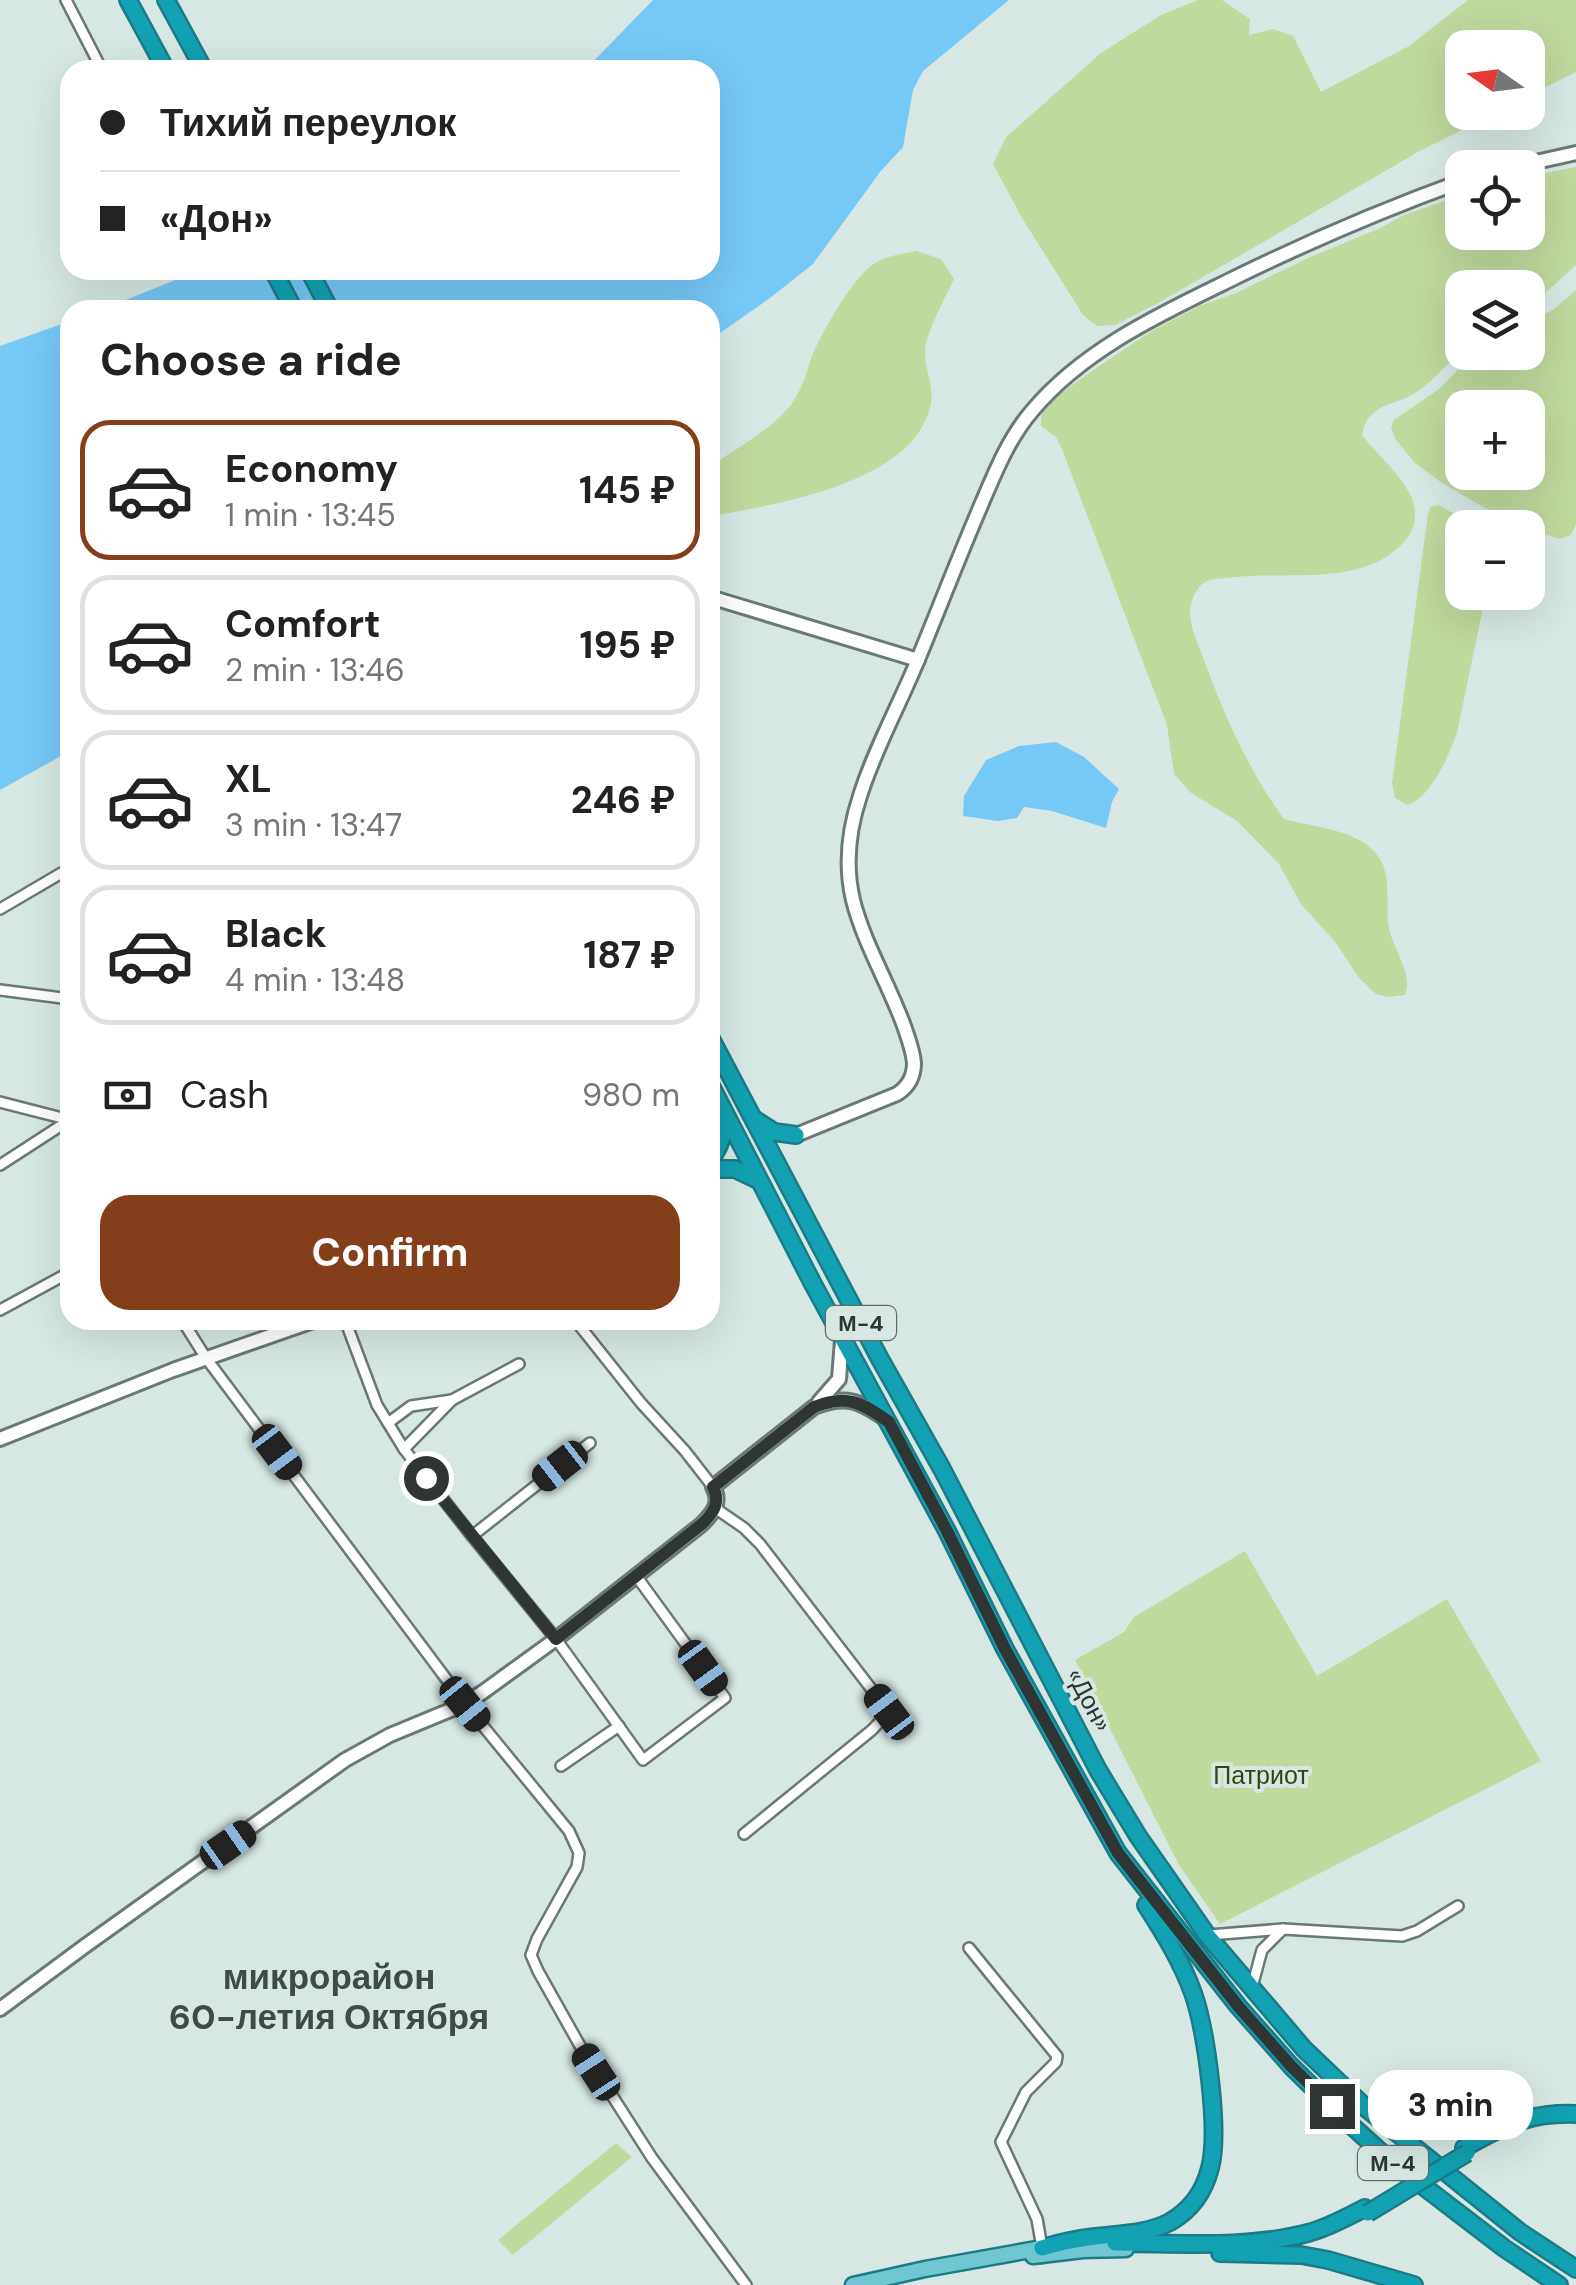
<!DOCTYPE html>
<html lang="en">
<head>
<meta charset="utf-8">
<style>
	:root { --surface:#fff; --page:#f6f6f6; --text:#222; --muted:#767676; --line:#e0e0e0; --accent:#853e1a }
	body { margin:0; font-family:"DM Sans",sans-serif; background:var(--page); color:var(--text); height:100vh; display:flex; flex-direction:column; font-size:38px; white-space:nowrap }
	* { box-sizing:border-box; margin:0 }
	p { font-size:32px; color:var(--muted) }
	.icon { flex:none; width:55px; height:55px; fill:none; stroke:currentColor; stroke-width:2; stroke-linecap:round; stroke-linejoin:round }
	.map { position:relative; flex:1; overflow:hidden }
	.panel { position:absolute; left:60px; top:300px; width:660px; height:1030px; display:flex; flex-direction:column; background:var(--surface); border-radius:30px; box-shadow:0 10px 40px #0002 }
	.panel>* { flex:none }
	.hud { position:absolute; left:60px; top:60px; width:660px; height:220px; border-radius:30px; box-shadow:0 10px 40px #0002; display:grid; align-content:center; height:220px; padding:0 40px; background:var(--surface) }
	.needle { width:65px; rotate:284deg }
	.tools { position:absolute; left:1445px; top:30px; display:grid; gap:20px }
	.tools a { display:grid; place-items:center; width:100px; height:100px; border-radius:20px; background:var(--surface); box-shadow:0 10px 40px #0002; font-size:50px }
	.end { position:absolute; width:45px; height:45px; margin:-22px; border:12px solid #2e3533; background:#fff; box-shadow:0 0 0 5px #fff }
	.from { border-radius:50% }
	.bubble { position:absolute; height:70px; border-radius:30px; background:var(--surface); box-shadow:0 10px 40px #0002; font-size:32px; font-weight:700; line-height:70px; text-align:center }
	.car { position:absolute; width:30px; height:60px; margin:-30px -15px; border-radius:12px; box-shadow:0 0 8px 2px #0007; background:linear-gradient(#222 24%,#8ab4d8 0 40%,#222 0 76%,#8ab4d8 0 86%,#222 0) }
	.hud b { display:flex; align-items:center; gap:35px; height:95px; font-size:38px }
	.hud b+b { border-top:2px solid var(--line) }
	.hud i { width:25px; height:25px; background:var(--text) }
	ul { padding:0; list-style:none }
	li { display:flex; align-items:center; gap:30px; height:140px; margin:0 20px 15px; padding:0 20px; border:5px solid var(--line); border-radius:30px }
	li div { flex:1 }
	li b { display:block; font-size:38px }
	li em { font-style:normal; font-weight:700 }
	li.on { border-color:var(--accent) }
	li>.icon { width:90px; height:90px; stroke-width:1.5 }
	h2 { padding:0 40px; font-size:45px; line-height:120px }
	.pay { display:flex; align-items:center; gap:25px; height:110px; padding:0 40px; font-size:38px }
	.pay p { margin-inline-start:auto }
	.cta { display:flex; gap:20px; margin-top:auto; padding:20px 40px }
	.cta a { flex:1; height:115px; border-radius:30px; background:var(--accent); color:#fff; font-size:40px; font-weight:700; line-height:115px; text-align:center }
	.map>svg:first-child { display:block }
	.green { fill:#c0d99d; fill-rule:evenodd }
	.water { fill:#76c8f7 }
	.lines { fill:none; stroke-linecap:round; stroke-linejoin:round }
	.street-casing { stroke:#6a7976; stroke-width:14 }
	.secondary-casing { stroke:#6a7976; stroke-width:18 }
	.primary-casing { stroke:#1c7c86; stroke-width:19 }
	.highway-casing { stroke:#1c7c86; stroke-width:20 }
	.street { stroke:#fff; stroke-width:9 }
	.secondary { stroke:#fff; stroke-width:12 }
	.primary { stroke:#71c7d1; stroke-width:14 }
	.highway { stroke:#12a2b3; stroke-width:15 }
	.highway-bridge-casing { stroke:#1c7c86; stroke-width:20; stroke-linecap:butt }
	.highway-bridge { stroke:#12a2b3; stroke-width:15 }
	.route { stroke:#2e3533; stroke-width:12 }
	.labels { text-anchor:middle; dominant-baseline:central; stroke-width:8; stroke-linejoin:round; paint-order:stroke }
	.shield { fill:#d7e8e4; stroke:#616b68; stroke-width:2.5 }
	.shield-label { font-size:22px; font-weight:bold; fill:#2e3533 }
	.street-label { font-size:25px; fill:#2e3533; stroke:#d7e8e4 }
	.park-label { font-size:25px; fill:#32450f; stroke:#d7e8e4 }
	.district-label { font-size:35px; font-weight:bold; fill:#3e4c49; stroke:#d7e8e4 }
</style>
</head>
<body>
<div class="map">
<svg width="1576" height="2285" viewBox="0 0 1576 2285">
	<rect width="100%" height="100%" fill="#d7e8e4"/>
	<!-- green -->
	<g class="green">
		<polygon points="1198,0 1222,0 1250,19 1249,35 1273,29 1293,36 1321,92 1409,46 1468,0 1576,0 1576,72 1528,96 1528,48 1462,48 1462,112 1496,113 1418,152 1160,302 1115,325 1097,326 1083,315 1022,218 993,164 1006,137 1101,53 1161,15"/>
		<path d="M1576 167V265L1528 309V288H1462V350C1449 362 1429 385 1415 393 1392 407 1368 403 1362 435 1377 454 1399 473 1410 494 1417 506 1417 526 1408 537 1369 588 1293 571 1237 577 1229 578 1214 578 1207 581 1196 586 1190 602 1190 613 1190 628 1198 643 1203 657 1223 713 1249 771 1284 819 1320 829 1378 830 1386 875 1389 893 1386 912 1389 929 1394 951 1413 973 1405 995L1388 997 1376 994 1359 978 1336 943 1301 904 1279 864 1237 821 1191 793 1174 774 1167 725 1062 449 1056 437 1041 426V415L1056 397 1092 371 1150 332 1199 306 1236 293 1308 258 1378 229 1404 215 1462 195V232H1528V176Z"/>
		<path d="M916 251 941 259 954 279C946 296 926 333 925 350 924 368 934 385 931 403 917 481 783 503 718 515L710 514V467C736 448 770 431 790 406 802 390 806 374 812 356 822 332 851 281 872 265 884 256 902 254 916 251Z"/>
		<path d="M1576 290V524L1571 535 1560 539 1547 535 1485 508 1442 483 1415 463 1396 440 1391 428 1394 420 1439 389 1474 353 1528 352V322L1553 310ZM1462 408H1528V472H1462Z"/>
		<path d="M1438 505 1479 527 1462 528V592L1486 593 1457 733C1449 755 1431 798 1407 805L1395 798 1392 783 1428 514 1430 507Z"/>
		<polygon points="1245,1551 1317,1676 1447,1599 1541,1761 1220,1924 1179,1865 1075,1660 1124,1632 1134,1617"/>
		<polygon points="616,2143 632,2157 513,2255 498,2240"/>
	</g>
	<!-- water -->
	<g class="water">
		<polygon points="653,0 1009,0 923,71 913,90 903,147 880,172 813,264 770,298 710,340 710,310 101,310 200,270 710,270 710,70 585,70"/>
		<polygon points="70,321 70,751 0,790 0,346"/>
		<polygon points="1056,742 1084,757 1119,789 1112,802 1106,828 1052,811 1024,807 1017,818 998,821 963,816 964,796 986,760 1019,746"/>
	</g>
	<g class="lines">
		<!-- street casing -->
		<g class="street-casing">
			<g id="street">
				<polyline points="66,0 102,70"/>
				<polyline points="0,909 70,868"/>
				<polyline points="0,990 70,999"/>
				<polyline points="0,1102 70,1120"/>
				<polyline points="0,1165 68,1121 70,1125"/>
				<polyline points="0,1310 70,1272"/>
				<polyline points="182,1320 206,1358 465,1704 569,1831 579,1853 577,1867 537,1939 531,1955 538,1971 579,2044 652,2158 746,2285"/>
				<polyline points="345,1320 377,1405 404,1449 472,1536 556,1639 643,1760 725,1698 637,1577"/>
				<polyline points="575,1320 641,1403 685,1451 713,1487"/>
				<polyline points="388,1423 411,1406 452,1400"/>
				<polyline points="404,1449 452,1400 519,1364"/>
				<polyline points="715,1508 744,1528 760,1544 889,1712 872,1730 744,1834"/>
				<polyline points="472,1536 590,1443"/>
				<polyline points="561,1766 619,1726"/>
				<polyline points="1209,1935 1283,1929 1402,1936 1417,1931 1458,1906"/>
				<polyline points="969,1948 1057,2056 1056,2062 1026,2092 1001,2142 1037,2219 1042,2248"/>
				<polyline points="1252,1987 1262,1950 1283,1929"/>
			</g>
		</g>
		<!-- secondary casing -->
		<g class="secondary-casing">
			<g id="secondary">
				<polyline points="1509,168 1576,153"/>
				<polyline points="710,597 918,660"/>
				<path d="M796 1135 897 1094C908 1087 914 1076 914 1063 913 1050 908 1038 904 1026 889 984 864 944 853 900 845 866 849 829 860 796 875 748 900 704 919 657 940 606 960 554 982 503 996 470 1009 438 1032 411 1082 351 1158 315 1226 282 1303 244 1382 210 1462 181"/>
				<polyline points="819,1402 839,1379 842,1340"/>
				<polyline points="0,1439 173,1370 316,1320"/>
				<path d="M0 2009 85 1946 345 1760 390 1735 465 1704 483 1692 556 1639 701 1525C713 1513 722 1503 713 1487L814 1407C846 1394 860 1401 887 1420"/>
			</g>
		</g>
		<!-- primary casing -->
		<g class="primary-casing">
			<g id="primary">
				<polyline points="1033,2256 1083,2250 1126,2249"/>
				<polyline points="853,2285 925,2269 1042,2248 1042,2255"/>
			</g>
		</g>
		<!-- highway casing -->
		<g class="highway-casing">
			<g id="highway">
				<polyline points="128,0 166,70"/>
				<polyline points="166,0 204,70"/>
				<polyline points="273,270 294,310"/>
				<polyline points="309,270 330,310"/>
				<polyline points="710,1037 880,1359 942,1469 1098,1770 1138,1836 1207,1935 1304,2049 1367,2109 1520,2232 1576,2269"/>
				<polyline points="710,1084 813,1284 947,1531 1005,1649 1118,1853 1238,2006 1291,2066 1352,2126 1393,2163 1504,2248 1559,2285"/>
				<polyline points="754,1119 774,1132 796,1135"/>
				<path d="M710 1160C722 1145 725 1130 723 1111"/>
				<polyline points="710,1169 735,1169 758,1180"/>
				<path d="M1464 2148C1502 2126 1530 2112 1576 2114"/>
				<path d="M1115 2243C1178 2243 1247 2249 1308 2233 1328 2228 1347 2217 1365 2208"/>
				<path d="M1042 2248C1059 2243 1077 2239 1095 2237 1120 2234 1147 2234 1170 2222 1191 2210 1204 2192 1210 2168 1220 2131 1206 2030 1193 1993 1182 1962 1164 1933 1146 1905"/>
				<polyline points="1220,2253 1301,2255 1328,2260 1414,2285"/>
			</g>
		</g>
		<!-- street -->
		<use href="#street" class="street"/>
		<!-- secondary -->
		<use href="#secondary" class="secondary"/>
		<!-- primary -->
		<use href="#primary" class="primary"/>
		<!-- highway -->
		<use href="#highway" class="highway"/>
		<!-- highway-bridge casing -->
		<g class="highway-bridge-casing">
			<polyline id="highway-bridge" points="1368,2213 1467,2153"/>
		</g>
		<!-- highway-bridge -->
		<use href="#highway-bridge" class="highway-bridge"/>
	</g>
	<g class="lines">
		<!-- route -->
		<path class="route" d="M426 1478 556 1639 702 1524C713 1513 721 1503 713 1487L814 1407C847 1394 861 1402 889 1422L947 1531 1005 1649 1118 1853 1238 2006 1291 2066 1332 2106"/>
	</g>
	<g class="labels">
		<!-- shield labels -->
		<g class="shield">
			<rect x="826" y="1306" width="70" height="34" rx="8"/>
			<rect x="1358" y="2146" width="70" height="34" rx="8"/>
		</g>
		<g class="shield-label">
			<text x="861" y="1323">М-4</text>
			<text x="1393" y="2163">М-4</text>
		</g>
		<!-- street labels -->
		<g class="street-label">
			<text transform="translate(1089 1700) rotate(62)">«Дон»</text>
		</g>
		<!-- park labels -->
		<g class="park-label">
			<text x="1261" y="1775">Патриот</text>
		</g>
		<!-- district labels -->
		<g class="district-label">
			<text x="329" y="1977">микрорайон<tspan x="329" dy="40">60-летия Октября</tspan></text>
		</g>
	</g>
</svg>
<div class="tools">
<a><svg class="needle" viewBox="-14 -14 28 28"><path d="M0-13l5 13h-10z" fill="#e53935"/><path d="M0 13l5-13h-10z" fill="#767676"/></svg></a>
<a><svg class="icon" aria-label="locate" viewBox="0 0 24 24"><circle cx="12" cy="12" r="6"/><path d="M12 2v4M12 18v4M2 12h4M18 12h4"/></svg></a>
<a><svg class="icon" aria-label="layers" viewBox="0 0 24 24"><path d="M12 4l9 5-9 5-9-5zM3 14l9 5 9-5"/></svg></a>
<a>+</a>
<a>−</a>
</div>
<i class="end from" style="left:426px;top:1478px"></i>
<i class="end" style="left:1332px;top:2106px"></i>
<div class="bubble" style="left:1368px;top:2070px;width:165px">3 min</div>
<i class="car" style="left:277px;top:1452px;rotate:143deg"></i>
<i class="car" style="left:560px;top:1466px;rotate:232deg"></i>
<i class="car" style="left:703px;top:1668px;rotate:144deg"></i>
<i class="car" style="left:465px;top:1704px;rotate:141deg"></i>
<i class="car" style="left:889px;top:1712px;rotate:323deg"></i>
<i class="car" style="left:228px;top:1845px;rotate:55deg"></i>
<i class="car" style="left:596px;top:2072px;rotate:327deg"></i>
<div class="hud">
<b><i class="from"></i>Тихий переулок</b>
<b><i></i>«Дон»</b>
</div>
<section class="panel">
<h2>Choose a ride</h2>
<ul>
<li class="on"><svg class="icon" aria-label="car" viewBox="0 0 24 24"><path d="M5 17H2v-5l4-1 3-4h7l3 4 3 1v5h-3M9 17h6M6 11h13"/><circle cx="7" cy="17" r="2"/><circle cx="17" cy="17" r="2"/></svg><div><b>Economy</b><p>1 min · 13:45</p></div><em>145 ₽</em></li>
<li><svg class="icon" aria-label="car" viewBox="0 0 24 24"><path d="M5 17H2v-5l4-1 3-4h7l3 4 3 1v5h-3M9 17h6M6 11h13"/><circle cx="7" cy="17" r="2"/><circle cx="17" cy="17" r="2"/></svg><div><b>Comfort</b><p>2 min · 13:46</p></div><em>195 ₽</em></li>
<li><svg class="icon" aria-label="car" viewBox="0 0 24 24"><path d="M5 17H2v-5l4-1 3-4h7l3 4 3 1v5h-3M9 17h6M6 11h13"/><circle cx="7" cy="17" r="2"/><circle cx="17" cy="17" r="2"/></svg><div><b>XL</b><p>3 min · 13:47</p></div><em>246 ₽</em></li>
<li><svg class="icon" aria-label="car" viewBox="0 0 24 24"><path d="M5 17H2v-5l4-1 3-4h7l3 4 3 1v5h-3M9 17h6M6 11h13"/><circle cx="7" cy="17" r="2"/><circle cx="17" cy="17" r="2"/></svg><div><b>Black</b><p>4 min · 13:48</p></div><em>187 ₽</em></li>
</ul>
<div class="pay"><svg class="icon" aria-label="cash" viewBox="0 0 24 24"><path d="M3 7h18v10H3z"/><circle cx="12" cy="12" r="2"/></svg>Cash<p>980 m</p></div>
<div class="cta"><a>Confirm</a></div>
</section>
</div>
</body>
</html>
